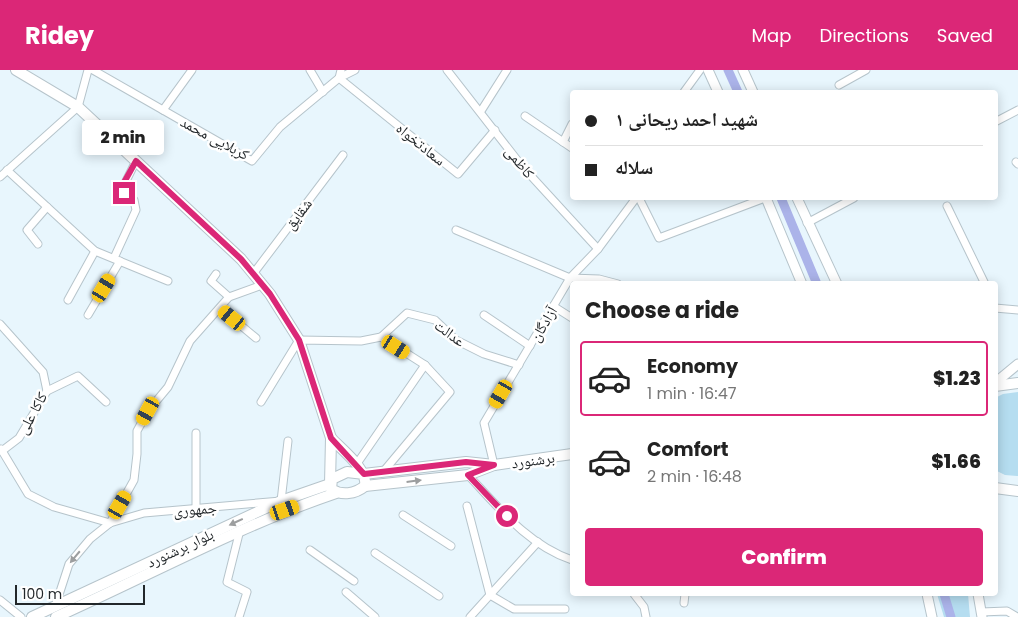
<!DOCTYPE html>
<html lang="en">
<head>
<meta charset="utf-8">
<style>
	:root { --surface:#fff; --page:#f6f6f6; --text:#222; --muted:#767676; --line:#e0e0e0; --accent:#db2777 }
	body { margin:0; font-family:Poppins,"Noto Naskh Arabic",sans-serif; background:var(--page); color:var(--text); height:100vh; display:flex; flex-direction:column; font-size:19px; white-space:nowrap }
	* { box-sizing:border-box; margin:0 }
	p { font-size:16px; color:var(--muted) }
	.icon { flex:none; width:28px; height:28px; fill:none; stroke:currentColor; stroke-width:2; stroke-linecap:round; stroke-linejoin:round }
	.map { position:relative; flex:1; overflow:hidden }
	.details { position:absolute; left:570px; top:211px; width:428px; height:315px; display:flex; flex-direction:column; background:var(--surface); border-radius:5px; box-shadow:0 2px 12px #0003 }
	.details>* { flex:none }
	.guide { position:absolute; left:570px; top:20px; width:428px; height:110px; border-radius:5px; box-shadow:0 2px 12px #0003; display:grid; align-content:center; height:110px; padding:0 15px; background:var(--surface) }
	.scale { position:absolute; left:15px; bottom:12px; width:130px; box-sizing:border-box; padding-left:5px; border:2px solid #22272a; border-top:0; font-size:14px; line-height:18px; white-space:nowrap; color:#22272a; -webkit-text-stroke:4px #fff; paint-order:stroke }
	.end { position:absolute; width:22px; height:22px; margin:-11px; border:6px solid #db2777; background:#fff; box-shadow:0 0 0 2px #fff }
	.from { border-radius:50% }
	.bubble { position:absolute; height:35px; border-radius:5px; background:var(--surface); box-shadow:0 2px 12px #0003; font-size:16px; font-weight:800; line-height:35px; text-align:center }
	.car { position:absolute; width:15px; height:30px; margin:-15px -8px; border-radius:6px; box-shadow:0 0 4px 1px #0007; background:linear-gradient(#f5c518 24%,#345 0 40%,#f5c518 0 76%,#345 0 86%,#f5c518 0) }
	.guide b { display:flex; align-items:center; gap:18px; height:48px; font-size:19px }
	.guide b+b { border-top:1px solid var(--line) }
	.guide i { width:12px; height:12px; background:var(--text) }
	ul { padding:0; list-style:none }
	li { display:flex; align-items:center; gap:15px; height:75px; margin:0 10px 8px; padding:0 5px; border:2px solid transparent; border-radius:5px }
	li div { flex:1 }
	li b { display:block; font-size:19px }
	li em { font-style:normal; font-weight:800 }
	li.selected { border-color:var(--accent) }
	li>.icon { width:45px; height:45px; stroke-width:1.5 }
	h2 { padding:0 15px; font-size:22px; line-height:60px }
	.action { display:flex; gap:10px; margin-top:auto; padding:10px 15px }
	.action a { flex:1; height:58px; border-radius:5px; background:var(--accent); color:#fff; font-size:20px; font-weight:800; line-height:58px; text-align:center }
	header { display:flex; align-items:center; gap:30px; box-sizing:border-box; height:70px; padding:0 25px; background:var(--accent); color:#fff }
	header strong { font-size:24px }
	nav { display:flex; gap:28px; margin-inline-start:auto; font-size:18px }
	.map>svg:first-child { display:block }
	.green { fill:#b5ddf0 }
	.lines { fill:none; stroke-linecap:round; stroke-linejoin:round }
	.canal { stroke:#abb3e9; stroke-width:9 }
	.minor-casing { stroke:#b6c4cb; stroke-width:9 }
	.tertiary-casing { stroke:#b6c4cb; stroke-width:11 }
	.secondary-casing { stroke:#b6c4cb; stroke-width:12 }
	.minor { stroke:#fff; stroke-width:7 }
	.tertiary { stroke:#fff; stroke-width:9 }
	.secondary { stroke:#fff; stroke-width:10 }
	.oneway { fill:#9c9e9f }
	.route { stroke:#db2777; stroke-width:6 }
	.labels { text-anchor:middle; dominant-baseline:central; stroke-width:5; stroke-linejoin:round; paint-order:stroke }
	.street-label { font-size:15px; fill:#22272a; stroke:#fff }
</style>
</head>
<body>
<header>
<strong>Ridey</strong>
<nav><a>Map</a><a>Directions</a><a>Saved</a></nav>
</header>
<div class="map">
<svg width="1018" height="547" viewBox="0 0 1018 547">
	<rect width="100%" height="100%" fill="#e8f6fd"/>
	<!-- green -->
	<g class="green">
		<polygon points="1018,322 1018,406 1017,406 1005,405 995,400 995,328 1003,324"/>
		<polygon points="937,524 968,524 970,547 944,547"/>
	</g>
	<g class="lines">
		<!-- canal -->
		<g class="canal">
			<polyline points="728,0 738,22"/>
			<polyline points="781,128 817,214"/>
			<polyline points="944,524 951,547"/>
		</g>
		<!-- minor casing -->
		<g class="minor-casing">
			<g id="minor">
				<polyline points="93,0 252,91 280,57 339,8 341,0"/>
				<polyline points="310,0 323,22"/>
				<polyline points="355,0 339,8 458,104 495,60"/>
				<polyline points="447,0 521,95 598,179"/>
				<polyline points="839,15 866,0"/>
				<polyline points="684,22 700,0"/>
				<polyline points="163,40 192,0"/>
				<polyline points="481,41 507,0"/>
				<polyline points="525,46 572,78"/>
				<polyline points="995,52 1018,40"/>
				<polyline points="563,72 572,54"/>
				<polyline points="1016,92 1018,94"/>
				<polyline points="7,100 95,181 168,211"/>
				<polyline points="0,107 78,37 88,0"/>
				<polyline points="639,128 659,168 765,128"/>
				<polyline points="947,136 985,214"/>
				<polyline points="807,153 854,128"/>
				<polyline points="456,160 570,208 599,209 618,214"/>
				<polyline points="38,174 27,160 47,137"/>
				<polyline points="114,188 136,140 134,130 122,119 136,91"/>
				<polyline points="216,204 211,211 229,227"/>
				<polyline points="253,204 343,85"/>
				<polyline points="68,230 95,181"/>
				<polyline points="553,236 572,248"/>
				<polyline points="220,238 256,268"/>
				<polyline points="995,238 1018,240"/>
				<polyline points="88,245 120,191"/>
				<polyline points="484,245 530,276"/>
				<polyline points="0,254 43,302 47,321 19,368 2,381"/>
				<polyline points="381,267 425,295 450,322 383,402"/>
				<polyline points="47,321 78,306 106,332"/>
				<polyline points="261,332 299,270 361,271 381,267 407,243 435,250 456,270 484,284 519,295"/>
				<polyline points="196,363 196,439"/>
				<polyline points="1,379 28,424 54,437 110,453"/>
				<polyline points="356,395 425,295"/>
				<polyline points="494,395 484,353 570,208 598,179 636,128"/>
				<path d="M468 405C499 438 528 475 572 490"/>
				<polyline points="467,436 490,525 514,539 565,539"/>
				<polyline points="403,445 451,476"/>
				<polyline points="110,453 134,410 137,384 137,361 148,341 168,317 190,271 229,227 262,215"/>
				<polyline points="310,480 354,511"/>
				<polyline points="375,483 439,526"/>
				<polyline points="346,522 375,547"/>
				<polyline points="634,524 644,537 646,547"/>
				<polyline points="0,530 21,547"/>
				<polyline points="684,533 685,524"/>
				<polyline points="55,537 69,494 90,469 110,453 144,443 281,431 288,371"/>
				<polyline points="981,542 1007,541 1017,547"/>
				<polyline points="239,547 247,522 227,512 240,460"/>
				<polyline points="470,547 538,472"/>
			</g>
		</g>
		<!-- tertiary casing -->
		<g class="tertiary-casing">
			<g id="tertiary">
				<polyline points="708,0 718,22"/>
				<polyline points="743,0 753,22"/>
				<polyline points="766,128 802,214"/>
				<polyline points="797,128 837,214"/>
				<polyline points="995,313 1018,294"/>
				<polyline points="927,524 932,547"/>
				<polyline points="978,524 982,547"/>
			</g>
		</g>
		<!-- secondary casing -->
		<g class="secondary-casing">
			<g id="secondary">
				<polyline points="16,0 78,37 241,189 270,224 299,270 331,368 330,414 281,431 32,547"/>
				<polyline points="995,316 1018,313"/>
				<path d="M331 368C342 380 368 399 365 416 355 424 342 426 331 419L332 409 347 402 364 404 466 392 494 395"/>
				<polyline points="365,416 468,405 494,395 572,384"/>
				<polyline points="995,418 1018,421"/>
				<path d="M56 547C150 505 239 456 336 423"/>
			</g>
		</g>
		<!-- minor -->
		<use href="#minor" class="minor"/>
		<!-- tertiary -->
		<use href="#tertiary" class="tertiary"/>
		<!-- secondary -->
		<use href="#secondary" class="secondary"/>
	</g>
	<!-- one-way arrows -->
	<defs><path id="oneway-solid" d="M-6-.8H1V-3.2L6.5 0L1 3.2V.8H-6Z" transform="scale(1.25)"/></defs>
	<g class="oneway">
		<use href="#oneway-solid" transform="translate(414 411) rotate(-7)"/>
		<use href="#oneway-solid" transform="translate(236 452) rotate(155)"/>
		<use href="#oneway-solid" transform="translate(75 487) rotate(130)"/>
	</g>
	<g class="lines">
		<!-- route -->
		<polyline class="route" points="124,123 122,116 136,91 241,189 270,224 299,270 331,368 364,404 466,392 494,395 468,405 507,446"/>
	</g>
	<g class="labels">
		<!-- street labels -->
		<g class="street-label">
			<text transform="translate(215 68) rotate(28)">کربلایی محمد</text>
			<text transform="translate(421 74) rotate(39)">سعادتخواه</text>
			<text transform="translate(520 92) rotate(51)">کاظمی</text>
			<text transform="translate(298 144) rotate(-53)">شقایق</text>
			<text transform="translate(543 254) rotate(-59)">آزادگان</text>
			<text transform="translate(450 263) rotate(36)">عدالت</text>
			<text transform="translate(32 343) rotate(-61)">کاکا علی</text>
			<text transform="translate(533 390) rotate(-8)">برشنورد</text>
			<text transform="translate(195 439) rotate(-5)">جمهوری</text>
			<text transform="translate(180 478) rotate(-25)">بلوار برشنورد</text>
		</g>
	</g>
</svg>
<div class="scale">100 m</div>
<i class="end from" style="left:507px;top:446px"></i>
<i class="end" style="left:124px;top:123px"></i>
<div class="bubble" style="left:82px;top:50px;width:82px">2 min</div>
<i class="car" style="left:104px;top:218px;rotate:31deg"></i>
<i class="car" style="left:232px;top:248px;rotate:309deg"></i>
<i class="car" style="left:396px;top:277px;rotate:122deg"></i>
<i class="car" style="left:501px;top:324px;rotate:210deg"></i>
<i class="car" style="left:148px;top:341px;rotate:209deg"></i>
<i class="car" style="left:120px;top:435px;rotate:30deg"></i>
<i class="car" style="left:285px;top:440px;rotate:71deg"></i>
<div class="guide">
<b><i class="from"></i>شهید احمد ریحانی ۱</b>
<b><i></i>سلاله</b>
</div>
<section class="details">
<h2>Choose a ride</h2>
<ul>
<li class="selected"><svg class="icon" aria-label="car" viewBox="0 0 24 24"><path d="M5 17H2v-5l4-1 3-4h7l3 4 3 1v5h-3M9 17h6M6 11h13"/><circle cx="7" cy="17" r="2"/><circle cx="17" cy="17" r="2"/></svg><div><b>Economy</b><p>1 min · 16:47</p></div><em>$1.23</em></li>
<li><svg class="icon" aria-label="car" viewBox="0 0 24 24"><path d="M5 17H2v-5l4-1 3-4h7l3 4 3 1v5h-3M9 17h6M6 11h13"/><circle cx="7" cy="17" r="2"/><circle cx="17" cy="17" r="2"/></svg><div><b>Comfort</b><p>2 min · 16:48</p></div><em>$1.66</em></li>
</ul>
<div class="action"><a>Confirm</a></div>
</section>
</div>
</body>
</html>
